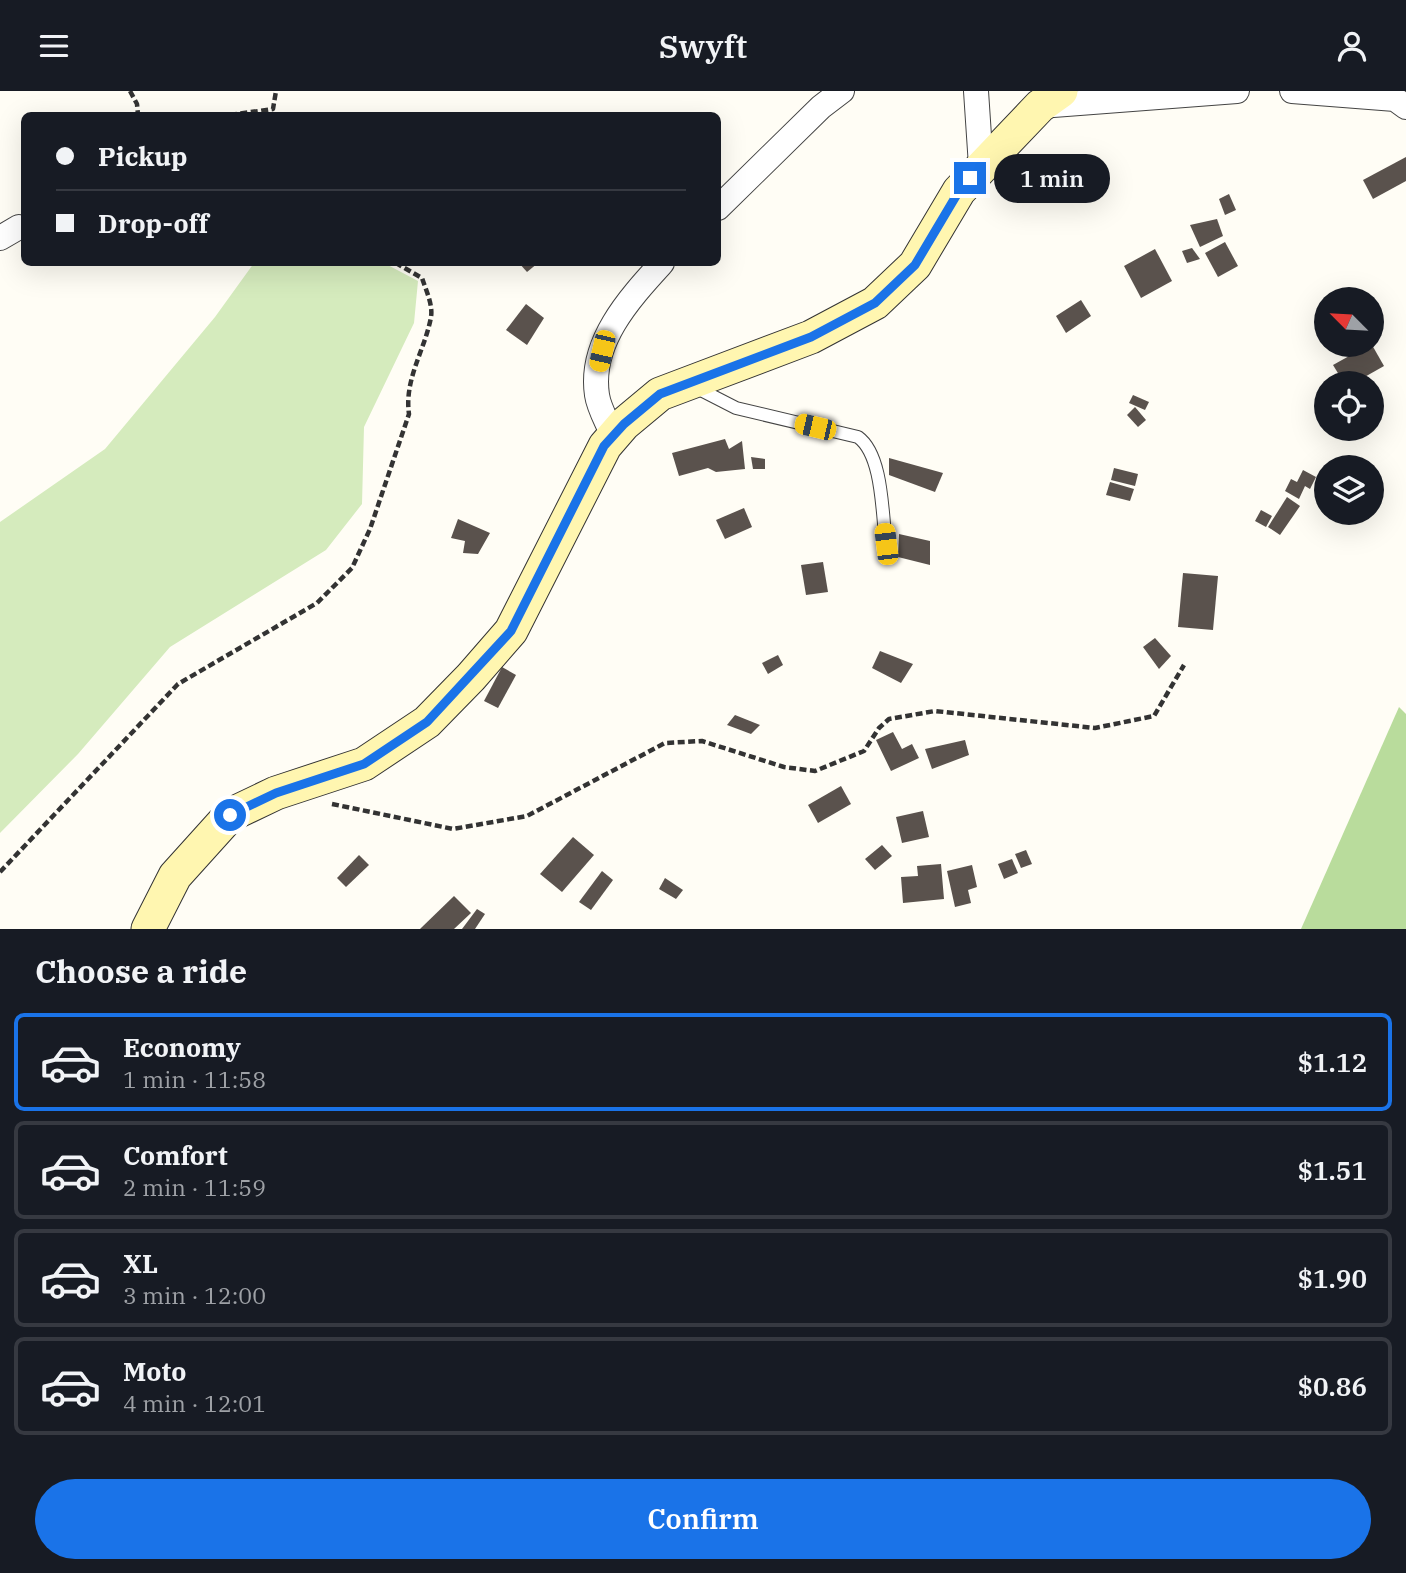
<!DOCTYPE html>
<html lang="en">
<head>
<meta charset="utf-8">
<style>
	:root { --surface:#171b24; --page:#242831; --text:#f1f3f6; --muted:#9ea1a6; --line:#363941; --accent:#1a73e8 }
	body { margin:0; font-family:"IBM Plex Serif",serif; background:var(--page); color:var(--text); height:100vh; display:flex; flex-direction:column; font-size:26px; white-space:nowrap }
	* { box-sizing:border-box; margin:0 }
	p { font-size:23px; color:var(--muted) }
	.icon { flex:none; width:38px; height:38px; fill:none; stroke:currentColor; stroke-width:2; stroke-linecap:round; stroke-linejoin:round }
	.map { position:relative; height:838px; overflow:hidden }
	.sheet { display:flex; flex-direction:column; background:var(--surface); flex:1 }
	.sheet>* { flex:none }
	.top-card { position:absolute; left:21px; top:21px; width:700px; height:154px; border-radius:10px; box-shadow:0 7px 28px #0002; display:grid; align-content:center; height:154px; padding:0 35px; background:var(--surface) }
	.needle { width:46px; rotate:294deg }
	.tools { position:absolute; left:1314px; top:196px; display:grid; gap:14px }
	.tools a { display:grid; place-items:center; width:70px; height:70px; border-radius:50%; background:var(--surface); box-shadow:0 7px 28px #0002; font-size:35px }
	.end { position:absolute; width:32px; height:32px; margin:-16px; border:9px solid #1a73e8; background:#fff; box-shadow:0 0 0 4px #fff }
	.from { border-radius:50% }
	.bubble { position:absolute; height:49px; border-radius:24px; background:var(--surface); box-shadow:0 7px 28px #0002; font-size:23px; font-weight:600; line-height:49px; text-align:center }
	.car { position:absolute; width:21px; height:42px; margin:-21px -10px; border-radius:9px; box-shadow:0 0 5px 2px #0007; background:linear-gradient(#f5c518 24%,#345 0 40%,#f5c518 0 76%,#345 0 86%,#f5c518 0) }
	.top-card b { display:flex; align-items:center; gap:24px; height:66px; font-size:26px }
	.top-card b+b { border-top:2px solid var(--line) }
	.top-card i { width:18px; height:18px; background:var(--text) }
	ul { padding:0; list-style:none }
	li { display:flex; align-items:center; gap:21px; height:98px; margin:0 14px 10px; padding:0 21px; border:4px solid var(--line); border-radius:10px }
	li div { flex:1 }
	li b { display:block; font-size:26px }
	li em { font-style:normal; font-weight:600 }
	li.current { border-color:var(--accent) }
	li>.icon { width:63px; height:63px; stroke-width:1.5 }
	h2 { padding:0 35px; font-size:32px; line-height:84px }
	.button { display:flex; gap:14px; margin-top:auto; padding:14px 35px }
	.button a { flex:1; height:80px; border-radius:42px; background:var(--accent); color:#fff; font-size:28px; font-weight:600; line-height:80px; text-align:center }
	header { display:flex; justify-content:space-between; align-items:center; height:91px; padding:0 35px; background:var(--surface); font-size:32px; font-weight:600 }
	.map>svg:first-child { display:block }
	.green { fill:#d5ebbd }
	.forest { fill:#b9dc9c }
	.building { fill:#5a524d }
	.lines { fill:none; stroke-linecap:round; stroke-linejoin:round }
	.lane-casing { stroke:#444; stroke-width:14 }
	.street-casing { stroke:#444; stroke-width:26 }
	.secondary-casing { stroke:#333; stroke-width:35 }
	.path { stroke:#333; stroke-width:4.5; stroke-dasharray:7 3.5; stroke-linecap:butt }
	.lane { stroke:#fff; stroke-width:12 }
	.street { stroke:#fff; stroke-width:24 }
	.secondary { stroke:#fff6b0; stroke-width:33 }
	.route { stroke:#1a73e8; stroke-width:9 }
</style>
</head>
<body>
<header><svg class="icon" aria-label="menu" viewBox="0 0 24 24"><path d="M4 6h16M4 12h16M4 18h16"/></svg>Swyft<svg class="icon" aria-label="person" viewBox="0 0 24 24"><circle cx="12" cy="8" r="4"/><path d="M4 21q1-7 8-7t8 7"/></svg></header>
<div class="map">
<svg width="1406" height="838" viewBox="0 0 1406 838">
	<rect width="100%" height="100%" fill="#fffdf5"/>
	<!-- green -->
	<polygon class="green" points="254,172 384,172 418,190 414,232 364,336 362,413 326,459 170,556 78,663 0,742 0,431 105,358 215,226"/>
	<!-- forest -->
	<polygon class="forest" points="1399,616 1406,623 1406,838 1301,838"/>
	<!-- building -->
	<g class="building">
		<polygon points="1406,66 1406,90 1373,108 1363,89"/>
		<polygon points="1229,103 1236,119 1225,124 1219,108"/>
		<polygon points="1217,128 1223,145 1200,156 1190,134"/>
		<polygon points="1225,151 1238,175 1218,186 1205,162"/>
		<polygon points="1192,157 1200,168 1187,172 1182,160"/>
		<polygon points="1155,158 1172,190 1141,207 1124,175"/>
		<polygon points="519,172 538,172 527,181"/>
		<polygon points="1081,209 1091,225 1066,242 1056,225"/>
		<polygon points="526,213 544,227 527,254 506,239"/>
		<polygon points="1369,254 1372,254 1384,275 1354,292 1344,292 1333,274"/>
		<polygon points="1133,304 1149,311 1145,319 1129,312"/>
		<polygon points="1135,316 1146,329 1138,336 1127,324"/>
		<polygon points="725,348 729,358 742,350 745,378 716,381 708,377 679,385 672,362"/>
		<polygon points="751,366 765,368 765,378 753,378"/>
		<polygon points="889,367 943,382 935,401 889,384"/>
		<polygon points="1114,377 1138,383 1135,395 1111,389"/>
		<polygon points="1303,379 1316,386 1310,398 1305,395 1299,408 1285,400 1291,388 1297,391"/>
		<polygon points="1110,391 1134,398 1130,410 1106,404"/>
		<polygon points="1287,406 1300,415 1280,444 1268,436"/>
		<polygon points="744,417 752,436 725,448 716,429"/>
		<polygon points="1261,419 1272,425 1266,436 1255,430"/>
		<polygon points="458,428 490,442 478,463 463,462 465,450 451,447"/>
		<polygon points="899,443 930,450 930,474 898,466"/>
		<polygon points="823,471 828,501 806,504 801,474"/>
		<polygon points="1183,482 1218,485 1213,539 1178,536"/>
		<polygon points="1155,547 1171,565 1159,578 1143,556"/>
		<polygon points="880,560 913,573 901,592 872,577"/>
		<polygon points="778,564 783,574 768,583 762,572"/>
		<polygon points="502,576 516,584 498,617 484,610"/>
		<polygon points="735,624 760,634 751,643 727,634"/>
		<polygon points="893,641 902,658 912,653 919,667 891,680 876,649"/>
		<polygon points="965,649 969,664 932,678 925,658"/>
		<polygon points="841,695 851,713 818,732 808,714"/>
		<polygon points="923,720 929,746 902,752 896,726"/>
		<polygon points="573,746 594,764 562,801 540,783"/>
		<polygon points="882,754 892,765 875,779 865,768"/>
		<polygon points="1026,759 1032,773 1021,777 1015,763"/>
		<polygon points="359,764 369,774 346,796 337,787"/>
		<polygon points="1012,768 1018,782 1004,788 998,773"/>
		<polygon points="941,773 944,808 903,812 901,786 918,785 917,775"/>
		<polygon points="972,774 977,796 968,799 971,812 955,816 947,780"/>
		<polygon points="602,780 613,789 591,819 579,811"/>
		<polygon points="665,787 683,799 676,808 659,798"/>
		<polygon points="454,805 471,822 454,838 420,838"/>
		<polygon points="477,818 485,823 475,838 462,838"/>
	</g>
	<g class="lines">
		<!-- lane casing -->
		<g class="lane-casing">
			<path id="lane" d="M695 296 736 317 858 346C883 364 882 423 886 453"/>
		</g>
		<!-- street casing -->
		<g class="street-casing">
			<g id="street">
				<polyline points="976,0 981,75"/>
				<polyline points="1292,0 1395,8 1406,16"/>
				<polyline points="1040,15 1237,0"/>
				<polyline points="718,117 821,16 842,0"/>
				<polyline points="0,147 19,136"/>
				<path d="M613 345C608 332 599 318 597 304 589 251 630 207 662 172"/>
			</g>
		</g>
		<!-- secondary casing -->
		<g class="secondary-casing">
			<polyline id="secondary" points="148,838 175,785 230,724 276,702 364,673 427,631 471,586 511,540 605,355 624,333 660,303 811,246 875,212 915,174 959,100 1040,15 1061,0"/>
		</g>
		<!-- path -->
		<g class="path">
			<polyline points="130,0 137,13 138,24"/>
			<polyline points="230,24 273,18 276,0"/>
			<polyline points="332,713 453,738 527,725 665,652 702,650 784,676 815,680 864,660 879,637 889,628 935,620 1095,637 1154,625 1184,574"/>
			<path d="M0 781 178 593 317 512 352 477 370 438 409 323C404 288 425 259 431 226 433 214 426 199 422 187L396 172"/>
		</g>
		<!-- lane -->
		<use href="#lane" class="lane"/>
		<!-- street -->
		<use href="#street" class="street"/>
		<!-- secondary -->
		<use href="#secondary" class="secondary"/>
	</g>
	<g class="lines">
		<!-- route -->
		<polyline class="route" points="230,724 276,702 364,673 427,631 511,540 604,355 624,333 660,303 811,246 875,212 915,174 959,100 970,87"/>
	</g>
</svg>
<div class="tools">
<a><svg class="needle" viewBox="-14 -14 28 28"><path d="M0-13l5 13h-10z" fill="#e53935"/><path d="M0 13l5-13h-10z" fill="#9ea1a6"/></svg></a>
<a><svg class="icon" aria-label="locate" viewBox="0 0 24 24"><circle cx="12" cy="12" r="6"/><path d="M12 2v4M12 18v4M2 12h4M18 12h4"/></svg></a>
<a><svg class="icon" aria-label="layers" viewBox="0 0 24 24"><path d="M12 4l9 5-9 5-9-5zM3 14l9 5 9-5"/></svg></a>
</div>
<i class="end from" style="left:230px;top:724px"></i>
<i class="end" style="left:970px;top:87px"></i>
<div class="bubble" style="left:994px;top:63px;width:116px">1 min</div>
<i class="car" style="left:602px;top:260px;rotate:193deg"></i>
<i class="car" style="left:815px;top:336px;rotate:283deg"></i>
<i class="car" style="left:886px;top:453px;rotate:353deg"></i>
<div class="top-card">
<b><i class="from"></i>Pickup</b>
<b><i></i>Drop-off</b>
</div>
</div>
<section class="sheet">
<h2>Choose a ride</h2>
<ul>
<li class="current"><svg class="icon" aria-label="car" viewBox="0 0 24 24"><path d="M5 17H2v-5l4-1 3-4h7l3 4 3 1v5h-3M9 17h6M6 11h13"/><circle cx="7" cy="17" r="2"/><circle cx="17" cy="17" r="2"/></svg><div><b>Economy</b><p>1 min · 11:58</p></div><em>$1.12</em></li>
<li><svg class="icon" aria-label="car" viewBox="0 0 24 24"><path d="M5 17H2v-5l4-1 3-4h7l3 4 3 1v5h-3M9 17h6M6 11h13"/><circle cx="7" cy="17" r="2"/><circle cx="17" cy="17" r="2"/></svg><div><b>Comfort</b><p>2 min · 11:59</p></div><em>$1.51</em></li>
<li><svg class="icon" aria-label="car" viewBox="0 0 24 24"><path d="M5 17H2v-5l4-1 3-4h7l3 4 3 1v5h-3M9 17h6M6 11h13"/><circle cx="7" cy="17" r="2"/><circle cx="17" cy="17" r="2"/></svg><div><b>XL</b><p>3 min · 12:00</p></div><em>$1.90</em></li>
<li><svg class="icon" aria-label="car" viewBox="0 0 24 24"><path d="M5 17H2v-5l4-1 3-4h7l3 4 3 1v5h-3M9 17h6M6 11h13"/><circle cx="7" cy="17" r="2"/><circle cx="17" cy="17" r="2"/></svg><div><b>Moto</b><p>4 min · 12:01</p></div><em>$0.86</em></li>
</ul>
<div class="button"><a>Confirm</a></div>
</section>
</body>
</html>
